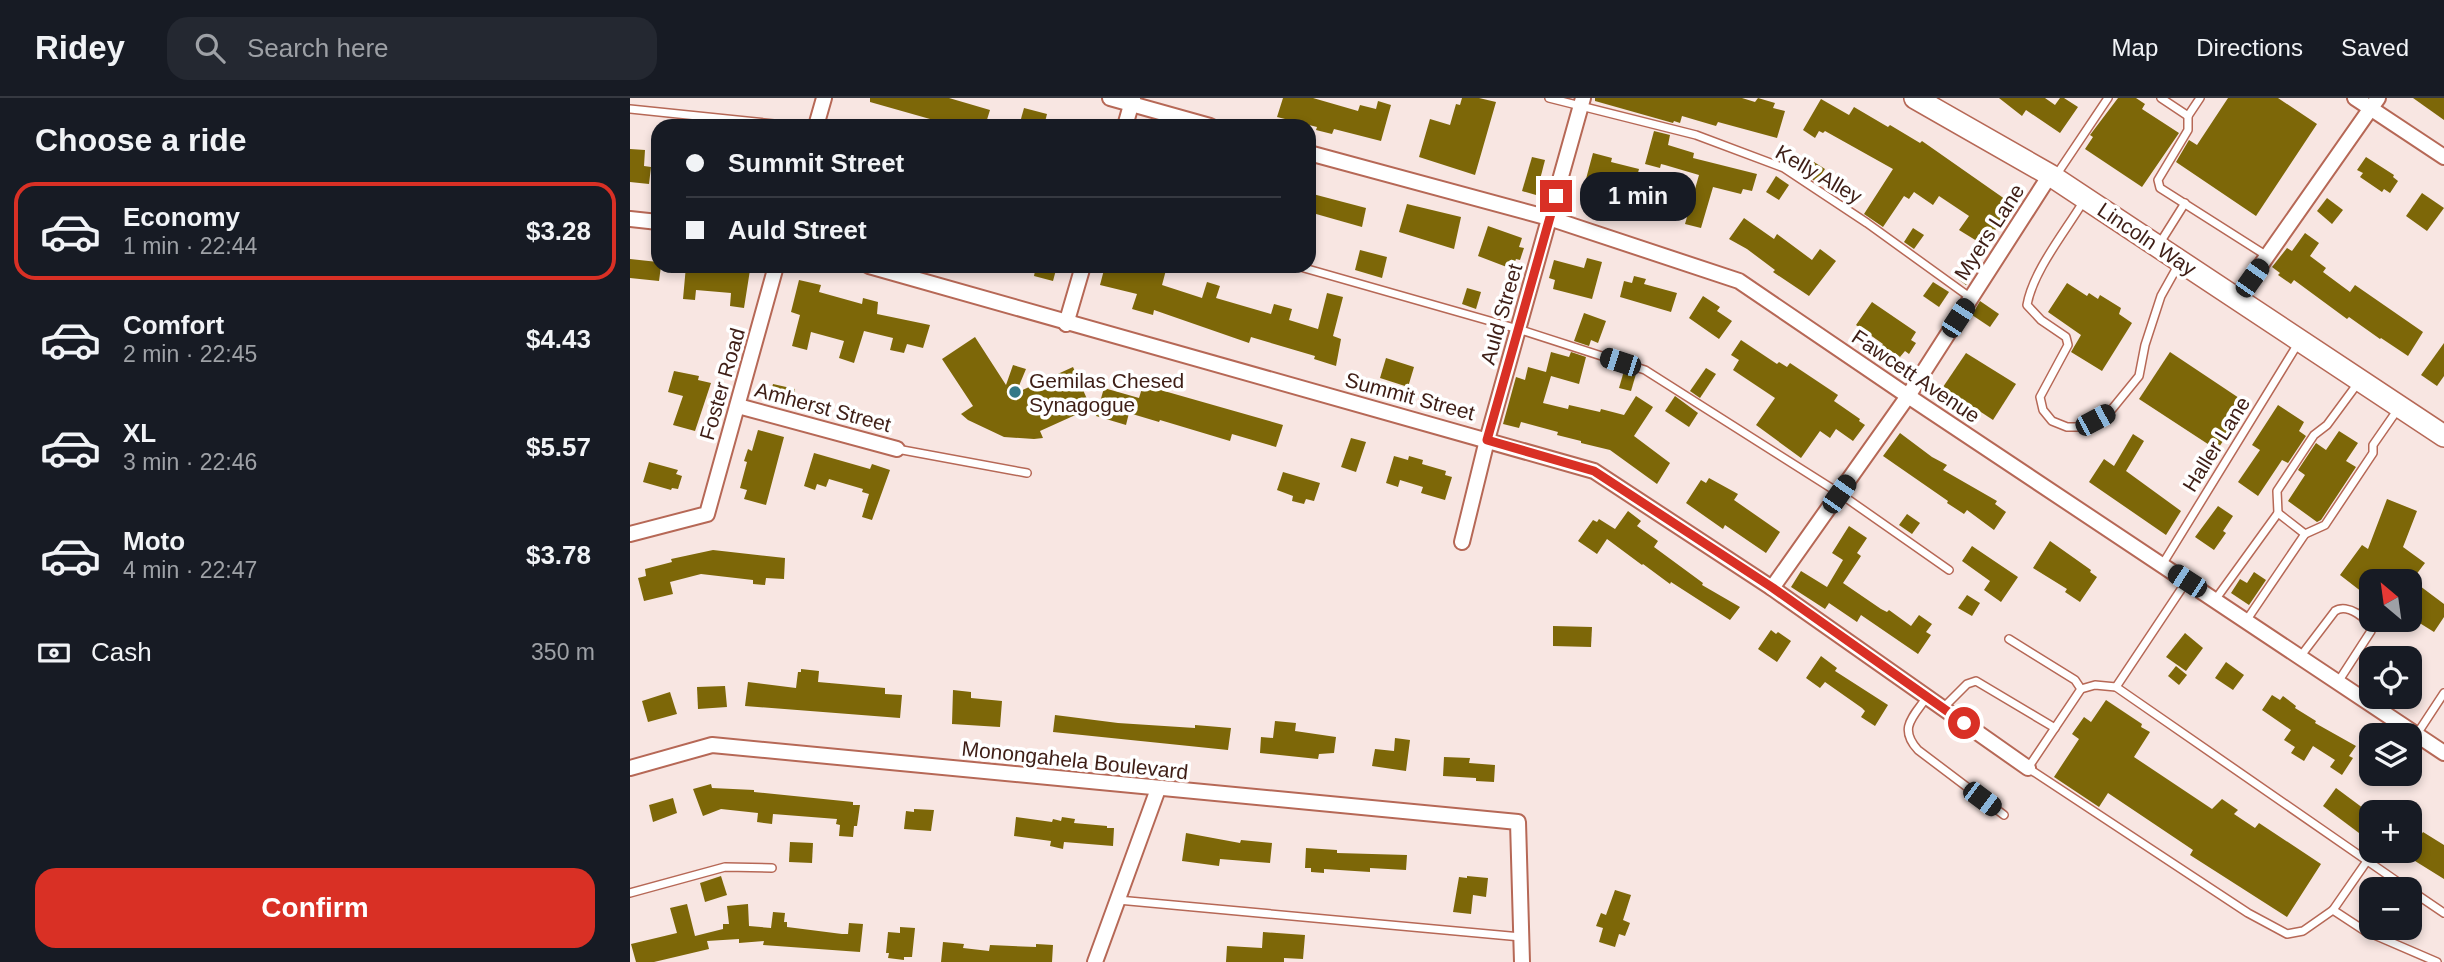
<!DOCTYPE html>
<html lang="en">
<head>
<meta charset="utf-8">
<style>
	:root { --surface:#171b24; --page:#242831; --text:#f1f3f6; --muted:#9ea1a6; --line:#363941; --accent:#d93025 }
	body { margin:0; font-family:Helvetica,sans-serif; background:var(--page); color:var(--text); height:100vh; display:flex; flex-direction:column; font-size:26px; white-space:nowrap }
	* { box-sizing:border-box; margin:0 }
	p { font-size:23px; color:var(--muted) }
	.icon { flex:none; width:38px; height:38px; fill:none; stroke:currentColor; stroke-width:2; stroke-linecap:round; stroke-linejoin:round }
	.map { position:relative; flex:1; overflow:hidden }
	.side { display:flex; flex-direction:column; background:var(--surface); width:630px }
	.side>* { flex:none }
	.top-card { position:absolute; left:21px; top:21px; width:665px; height:154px; border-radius:21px; box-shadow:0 4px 10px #0003; display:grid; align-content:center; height:154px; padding:0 35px; background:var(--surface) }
	.needle { width:46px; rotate:331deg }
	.tools { position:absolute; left:1729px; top:471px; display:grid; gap:14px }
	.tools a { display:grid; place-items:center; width:63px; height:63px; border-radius:14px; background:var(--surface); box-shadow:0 4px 10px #0003; font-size:35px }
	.end { position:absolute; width:32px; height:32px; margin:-16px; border:9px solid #d93025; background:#fff; box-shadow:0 0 0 4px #fff }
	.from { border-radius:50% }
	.bubble { position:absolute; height:49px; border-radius:21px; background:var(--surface); box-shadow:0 4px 10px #0003; font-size:23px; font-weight:700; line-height:49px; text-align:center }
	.car { position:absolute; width:21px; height:42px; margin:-21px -10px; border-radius:9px; box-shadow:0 0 5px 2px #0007; background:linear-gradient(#222 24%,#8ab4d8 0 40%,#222 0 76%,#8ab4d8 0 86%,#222 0) }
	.top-card b { display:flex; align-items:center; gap:24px; height:66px; font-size:26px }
	.top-card b+b { border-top:2px solid var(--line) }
	.top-card i { width:18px; height:18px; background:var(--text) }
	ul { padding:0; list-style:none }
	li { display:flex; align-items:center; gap:21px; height:98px; margin:0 14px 10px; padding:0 21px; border:4px solid transparent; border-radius:21px }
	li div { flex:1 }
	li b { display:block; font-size:26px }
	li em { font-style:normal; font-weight:700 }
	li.current { border-color:var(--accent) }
	li>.icon { width:63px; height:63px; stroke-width:1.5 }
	h2 { padding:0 35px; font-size:32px; line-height:84px }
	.pay { display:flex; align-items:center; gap:18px; height:77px; padding:0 35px; font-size:26px }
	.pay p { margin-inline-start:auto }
	.action { display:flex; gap:14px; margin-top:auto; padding:14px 35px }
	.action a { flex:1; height:80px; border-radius:21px; background:var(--accent); color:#fff; font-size:28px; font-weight:700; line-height:80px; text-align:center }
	header { display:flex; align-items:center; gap:42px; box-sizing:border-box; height:98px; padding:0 35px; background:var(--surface); border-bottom:2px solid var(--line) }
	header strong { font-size:33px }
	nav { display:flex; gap:38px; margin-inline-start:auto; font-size:24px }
	.search { width:490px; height:63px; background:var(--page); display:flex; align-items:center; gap:18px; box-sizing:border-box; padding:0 24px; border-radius:21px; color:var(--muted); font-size:26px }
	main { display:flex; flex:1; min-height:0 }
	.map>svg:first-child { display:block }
	.building { fill:#7d6708 }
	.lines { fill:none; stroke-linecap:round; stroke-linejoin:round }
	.lane-casing { stroke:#b66856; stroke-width:10 }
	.street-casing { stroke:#b66856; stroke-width:18 }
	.secondary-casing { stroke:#b66856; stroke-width:24 }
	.lane { stroke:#fff; stroke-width:7 }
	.street { stroke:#fff; stroke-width:14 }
	.secondary { stroke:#fff; stroke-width:21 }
	.route { stroke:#d93025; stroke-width:9 }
	.poi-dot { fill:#347987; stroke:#fff; stroke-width:2.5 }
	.labels { text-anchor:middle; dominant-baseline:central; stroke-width:7; stroke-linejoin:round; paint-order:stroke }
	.street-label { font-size:21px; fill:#3e1e16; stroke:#fff }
	.poi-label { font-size:21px; fill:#3e1e16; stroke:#fff; text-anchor:start }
</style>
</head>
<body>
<header>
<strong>Ridey</strong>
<div class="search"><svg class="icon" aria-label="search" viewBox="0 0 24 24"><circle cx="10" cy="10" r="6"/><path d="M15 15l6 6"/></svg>Search here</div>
<nav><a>Map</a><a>Directions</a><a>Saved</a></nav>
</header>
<main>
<section class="side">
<h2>Choose a ride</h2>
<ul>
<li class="current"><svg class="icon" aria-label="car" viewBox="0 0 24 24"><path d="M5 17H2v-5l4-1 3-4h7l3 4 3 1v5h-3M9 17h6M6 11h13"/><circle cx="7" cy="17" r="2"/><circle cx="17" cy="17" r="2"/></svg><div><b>Economy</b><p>1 min · 22:44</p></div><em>$3.28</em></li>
<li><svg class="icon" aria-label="car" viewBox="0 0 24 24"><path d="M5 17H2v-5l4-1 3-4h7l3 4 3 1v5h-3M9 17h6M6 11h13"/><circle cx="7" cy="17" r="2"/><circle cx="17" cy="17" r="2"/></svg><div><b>Comfort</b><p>2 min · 22:45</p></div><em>$4.43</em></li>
<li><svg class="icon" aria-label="car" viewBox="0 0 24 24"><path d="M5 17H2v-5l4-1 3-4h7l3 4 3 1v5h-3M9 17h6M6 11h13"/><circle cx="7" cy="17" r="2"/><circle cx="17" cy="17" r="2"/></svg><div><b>XL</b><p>3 min · 22:46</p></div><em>$5.57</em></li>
<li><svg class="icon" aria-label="car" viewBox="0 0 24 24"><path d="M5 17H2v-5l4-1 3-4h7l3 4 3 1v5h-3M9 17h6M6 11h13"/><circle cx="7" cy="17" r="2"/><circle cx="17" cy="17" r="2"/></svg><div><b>Moto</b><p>4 min · 22:47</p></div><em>$3.78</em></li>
</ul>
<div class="pay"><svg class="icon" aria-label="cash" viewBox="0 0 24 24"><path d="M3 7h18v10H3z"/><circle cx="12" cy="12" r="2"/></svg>Cash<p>350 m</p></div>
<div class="action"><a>Confirm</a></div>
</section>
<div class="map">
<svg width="1814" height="864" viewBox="0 0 1814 864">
	<rect width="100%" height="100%" fill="#f8e6e2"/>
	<!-- building -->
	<g class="building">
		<polygon points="240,0 319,0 360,12 355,28 298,28 300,21 240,4"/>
		<polygon points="653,0 683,0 728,13 730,7 746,11 748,3 761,7 751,43 704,31 702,36 686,32 687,29 647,19"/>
		<polygon points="832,0 849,0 866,4 845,77 789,59 800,21 820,27 826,6 830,7"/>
		<polygon points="965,0 1112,0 1125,4 1128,0 1145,5 1143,10 1155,13 1147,40 1088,24 1086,28 1052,18 1050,25 1044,23 1043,25 965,3"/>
		<polygon points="1369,0 1415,0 1425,7 1430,0 1434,0 1448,9 1430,35 1396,12 1392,18"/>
		<polygon points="1488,0 1506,0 1515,6 1512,11 1549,35 1512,89 1455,51 1463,39 1460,37"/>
		<polygon points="1598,0 1648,0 1687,26 1626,118 1546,64 1559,42 1567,47"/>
		<polygon points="1783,0 1814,0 1814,22"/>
		<polygon points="1191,1 1219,17 1224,9 1258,29 1260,27 1290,45 1292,43 1382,106 1355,148 1329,132 1339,118 1309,98 1303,107 1284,94 1279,101 1274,98 1253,129 1234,116 1263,71 1195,33 1193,35 1189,33 1185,40 1173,32"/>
		<polygon points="394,10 417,16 414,28 389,28"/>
		<polygon points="1024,33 1040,37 1038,47 1064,55 1063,60 1127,76 1122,93 1113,91 1111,96 1083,89 1071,130 1055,126 1069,77 1035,67 1031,66 1030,70 1015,66"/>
		<polygon points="0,51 15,52 14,68 21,69 19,86 0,84"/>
		<polygon points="963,55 982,60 981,64 1009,71 1000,105 953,92"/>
		<polygon points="902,59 915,62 906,97 892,93"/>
		<polygon points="1736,59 1764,77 1763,79 1768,83 1760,95 1754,91 1752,94 1730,79 1733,75 1727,72"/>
		<polygon points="1184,64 1195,71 1186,84 1175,76"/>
		<polygon points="1146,78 1159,87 1149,102 1136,94"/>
		<polygon points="679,95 736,110 732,129 679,114"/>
		<polygon points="1792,95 1814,110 1797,133 1776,118"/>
		<polygon points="1697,100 1713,112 1702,126 1687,113"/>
		<polygon points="777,106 831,119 824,151 769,134"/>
		<polygon points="1114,120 1144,141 1147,136 1182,162 1190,151 1206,163 1179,198 1143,174 1145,172 1117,151 1099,141"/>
		<polygon points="858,128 892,140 889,149 894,150 890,162 886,161 882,171 848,158"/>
		<polygon points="1283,130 1294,137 1284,151 1274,144"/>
		<polygon points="1675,135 1689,145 1680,158 1696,170 1693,174 1720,194 1725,187 1793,234 1778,258 1751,240 1750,241 1719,219 1717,221 1664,182 1661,186 1648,177 1650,175 1642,169 1657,150 1662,153"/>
		<polygon points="730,152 757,159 752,180 725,172"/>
		<polygon points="957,160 972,164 962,201 923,191 925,182 919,180 924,162 954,170"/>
		<polygon points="0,161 28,164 28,168 31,168 29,183 0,180"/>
		<polygon points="1332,165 1345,174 1336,187 1324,178"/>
		<polygon points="56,168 120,172 114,210 100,208 101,195 66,192 65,202 53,201"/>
		<polygon points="406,168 427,168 423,183 404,178"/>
		<polygon points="475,168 523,168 536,172 532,187 572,200 577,184 590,188 586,200 641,216 644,206 662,211 659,222 688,231 697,195 713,199 703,238 711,241 706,268 684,261 685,258 621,239 619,245 524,212 523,217 502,211 507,196 470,187"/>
		<polygon points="1004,178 1016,181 1014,186 1047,195 1041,214 990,199 994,183 1002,185"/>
		<polygon points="169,182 191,187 189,194 232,206 233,200 248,204 247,216 300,227 293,250 277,246 274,255 260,252 263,240 234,233 224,265 209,260 214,243 181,234 177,252 162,248 170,217 161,214"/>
		<polygon points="1303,184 1319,194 1309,209 1293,198"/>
		<polygon points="1437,185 1457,198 1459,195 1468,201 1470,197 1491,210 1489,216 1502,225 1472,273 1441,254 1451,237 1418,214"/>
		<polygon points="837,190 851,194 846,211 832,206"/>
		<polygon points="1073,198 1090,209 1087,213 1102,223 1089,241 1059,220"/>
		<polygon points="1350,203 1369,216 1360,229 1342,217"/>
		<polygon points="1242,204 1286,234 1281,242 1286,245 1279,256 1275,253 1270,259 1265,255 1263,258 1251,249 1253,246 1226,227"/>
		<polygon points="954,215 976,223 968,245 961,242 959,248 944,243"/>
		<polygon points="345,239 376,287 383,267 396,271 386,295 443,269 464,317 452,314 410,333 413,340 404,341 374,339 338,322 331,316 343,308 312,261"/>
		<polygon points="1111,242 1147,266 1149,264 1157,269 1160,265 1208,297 1204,303 1230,321 1229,323 1235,327 1223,343 1206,331 1200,340 1190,333 1171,360 1126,327 1145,300 1103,272 1109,262 1101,257"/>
		<polygon points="1814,245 1814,278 1807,288 1791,277"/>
		<polygon points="921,254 939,259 941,254 956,259 949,286 921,278 913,305 938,311 939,307 970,314 971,311 994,317 1006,298 1023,309 1004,338 1040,365 1027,386 980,352 951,345 951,343 927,337 928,334 891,324 889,330 873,326 886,279 895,282 898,269 916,274"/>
		<polygon points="1540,254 1618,306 1587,352 1509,301"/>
		<polygon points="1336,255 1386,286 1363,322 1313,289"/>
		<polygon points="756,260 784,269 778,289 750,280"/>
		<polygon points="1076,270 1086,276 1070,300 1060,293"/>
		<polygon points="44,273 69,278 68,282 81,285 65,333 43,327 53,298 38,294"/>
		<polygon points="994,273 1006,276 1001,293 989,290"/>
		<polygon points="143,286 165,291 161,306 139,301"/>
		<polygon points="513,287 653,327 646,349 602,336 600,343 530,322 529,324 499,315 496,327 466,318 474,290 509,300"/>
		<polygon points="1045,298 1068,315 1059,329 1035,313"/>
		<polygon points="1648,307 1674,324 1669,333 1676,338 1658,365 1652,362 1628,398 1608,384 1630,352 1622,347"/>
		<polygon points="128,332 154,339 136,407 114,401 117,392 110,390 117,364 114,363 118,351 122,353"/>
		<polygon points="1709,333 1728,345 1716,363 1726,369 1691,422 1687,424 1658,403 1675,377 1668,372 1686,345 1696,352"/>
		<polygon points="1270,335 1302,359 1317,367 1313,372 1367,403 1365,406 1376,414 1364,432 1337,412 1334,416 1317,405 1318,403 1253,358"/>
		<polygon points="1503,336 1514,343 1496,373 1551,413 1536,437 1459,384 1474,361 1484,368"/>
		<polygon points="721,340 736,344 726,374 711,369"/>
		<polygon points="184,355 240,371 242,366 260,372 242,422 232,419 239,396 232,394 233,391 199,381 196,389 187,386 185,392 174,388"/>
		<polygon points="764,358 778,362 779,358 793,362 792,366 816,373 815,377 822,379 815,402 791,395 793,389 770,382 768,389 756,385"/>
		<polygon points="19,364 48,372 46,376 52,378 48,391 42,390 41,392 13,384"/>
		<polygon points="653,374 690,385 684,403 676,401 674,406 662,403 663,398 647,392"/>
		<polygon points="1079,380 1108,396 1104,402 1150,434 1136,455 1095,427 1093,431 1056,405 1071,382 1076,385"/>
		<polygon points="1757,401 1787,413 1773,449 1795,465 1782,482 1814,506 1814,519 1804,534 1780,519 1780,483 1741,483 1741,501 1710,477 1732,447 1738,451"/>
		<polygon points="1588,408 1603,418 1593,433 1596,435 1584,452 1565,439"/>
		<polygon points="998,413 1011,423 1007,428 1028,443 1024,449 1073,485 1072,487 1110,509 1100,522 1041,484 1040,486 1013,466 1012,467 977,441 967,456 948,443 963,422 967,424 969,421 985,431"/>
		<polygon points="1277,416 1290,425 1282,436 1269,427"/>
		<polygon points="1219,428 1237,440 1227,455 1231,458 1213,485 1251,511 1257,514 1259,512 1281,528 1289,517 1302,526 1296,534 1301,537 1288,556 1231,517 1227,524 1199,505 1195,511 1161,489 1171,473 1197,489 1213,462 1202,455"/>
		<polygon points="1420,443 1461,472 1460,474 1467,479 1450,504 1435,494 1437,491 1403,470"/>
		<polygon points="1342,448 1388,479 1371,504 1354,492 1360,483 1332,463"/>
		<polygon points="83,452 155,460 154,481 136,480 135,487 123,486 123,482 71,476 40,484 43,496 14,503 8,480 16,478 15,471 42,464 41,461"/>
		<polygon points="1624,474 1636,482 1619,507 1601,495 1610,481 1617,485"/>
		<polygon points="1337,497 1350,505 1342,518 1328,510"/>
		<polygon points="923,528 962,529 961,549 923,548"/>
		<polygon points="1141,532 1146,536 1148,534 1161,543 1147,564 1128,551"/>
		<polygon points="1555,535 1573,550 1556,573 1536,559"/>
		<polygon points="1191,558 1207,570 1205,573 1258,607 1245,628 1231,619 1235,613 1232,610 1195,584 1190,590 1176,580"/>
		<polygon points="1596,564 1614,577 1603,592 1585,580"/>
		<polygon points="1546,568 1557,577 1549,587 1538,578"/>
		<polygon points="171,571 189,573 188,584 255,590 255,596 272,597 270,620 115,608 118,584 166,590 168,574 171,574"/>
		<polygon points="95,588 97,609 68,611 67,589"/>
		<polygon points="323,592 341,594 341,600 372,603 370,629 322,626"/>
		<polygon points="40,594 47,616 18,624 12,603"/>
		<polygon points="1642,597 1650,602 1653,598 1666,608 1665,610 1686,623 1685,625 1726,648 1719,658 1723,660 1712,677 1700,669 1705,662 1683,648 1674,663 1661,655 1665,649 1654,642 1661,632 1632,612"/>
		<polygon points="1476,602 1512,626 1511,629 1520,634 1504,659 1582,711 1592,701 1608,712 1604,716 1625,730 1629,725 1691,766 1657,819 1560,757 1563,752 1478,695 1469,709 1424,679 1449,641 1442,636 1454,619 1461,624"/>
		<polygon points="425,617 488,625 565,630 565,627 601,630 598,652 423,634"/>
		<polygon points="645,623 666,625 665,633 706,639 704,655 689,656 688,661 630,655 631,639 643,640"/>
		<polygon points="765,640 780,642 776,673 742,668 745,651 764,653"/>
		<polygon points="814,659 840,660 839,665 865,667 864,684 846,683 846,680 813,678"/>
		<polygon points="81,686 82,690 124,692 124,694 223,704 223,707 230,707 227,728 224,728 223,739 209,738 210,727 206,726 207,721 143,716 142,726 127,724 128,715 91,711 73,718 63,691"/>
		<polygon points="1706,690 1741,716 1741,744 1693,708"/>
		<polygon points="43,700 47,715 23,724 19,707"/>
		<polygon points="284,711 304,712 301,733 274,731 276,713 284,714"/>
		<polygon points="386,719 422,724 423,721 431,723 432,719 445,721 444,725 477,728 477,730 484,730 483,748 434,744 433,751 420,748 421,743 384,738"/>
		<polygon points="1793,734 1814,747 1814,781 1785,763 1790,755 1782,750"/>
		<polygon points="556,735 610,745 611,742 642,745 640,765 590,761 589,768 552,763"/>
		<polygon points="160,744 183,745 182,765 159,764"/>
		<polygon points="676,750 707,752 707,755 777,757 776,772 740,770 740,774 694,771 694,775 681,774 681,770 675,770"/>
		<polygon points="91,778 97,797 75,804 70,785"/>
		<polygon points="837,778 858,780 856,799 843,797 841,816 823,814 829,779 837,780"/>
		<polygon points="985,792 1001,797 993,822 1000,825 995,838 989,836 985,849 969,844 973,830 966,828 971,815 976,817"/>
		<polygon points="57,806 65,838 93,831 93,826 99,826 97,808 118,806 119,828 141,830 143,814 155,815 154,824 157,824 157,829 212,836 218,836 219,825 233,826 230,854 133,847 134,843 109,845 109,841 77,843 79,851 24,864 6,864 1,846 47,835 40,810"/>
		<polygon points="270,829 285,830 282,859 274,859 274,862 258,860 259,855 256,855 258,834 270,835"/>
		<polygon points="633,834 675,837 673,861 654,860 654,864 596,864 597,848 632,850"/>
		<polygon points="313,844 334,846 333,850 359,853 360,847 406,849 406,846 423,847 422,864 311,864"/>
	</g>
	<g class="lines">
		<!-- lane casing -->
		<g class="lane-casing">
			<g id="lane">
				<polyline points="919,0 1066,37 1154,70 1237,125 1341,200"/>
				<polyline points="1531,0 1558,18 1570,0"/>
				<polyline points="0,11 164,28"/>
				<polyline points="1558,18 1558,32 1528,82 1530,90 1637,158"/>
				<polyline points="1425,79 1478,0"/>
				<path d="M1453 104C1435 134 1403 173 1397 207L1411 222 1436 239 1438 247 1410 299 1413 312 1422 323 1437 329H1452L1478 316 1509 278 1515 247 1531 198 1550 164"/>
				<polyline points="1528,148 1555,105"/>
				<polyline points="667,168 888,231 1015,272 1209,395 1319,472"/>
				<polyline points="267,351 397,375"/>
				<polyline points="1648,415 1675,436"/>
				<polyline points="1532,467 1669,244"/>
				<polyline points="1585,502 1648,415 1647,393 1684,337 1697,327 1728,285"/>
				<polyline points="1616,523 1675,436 1695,427 1743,355 1743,347 1768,311"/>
				<polyline points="1379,541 1445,582 1451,591"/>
				<path d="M1670 559 1705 513C1717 505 1739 520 1741 533L1708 584"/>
				<polyline points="1486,589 1556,484"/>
				<path d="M1297 599C1283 619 1268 630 1288 652L1374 717"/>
				<polyline points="1313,610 1337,586 1346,583 1425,630"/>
				<polyline points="1787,636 1814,595"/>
				<polyline points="1778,791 1486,589 1465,587 1451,591 1398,670 1618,815 1657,836 1673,833 1703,812 1735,833 1807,864"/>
				<polyline points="1780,792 1814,815"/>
				<polyline points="0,795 95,769 142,770"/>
				<polyline points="488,802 891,839"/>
				<polyline points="1703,812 1737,763"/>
			</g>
		</g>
		<!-- street casing -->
		<g class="street-casing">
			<g id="street">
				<polyline points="480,0 580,28"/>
				<polyline points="1725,0 1814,59"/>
				<polyline points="186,28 194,0"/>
				<polyline points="495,28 503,0"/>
				<polyline points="679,55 919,120 1109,183 1278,298 1814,655"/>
				<polyline points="0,121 28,124"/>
				<polyline points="239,168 964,373 1142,490 1398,670"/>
				<polyline points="1607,201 1748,0"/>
				<polyline points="436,226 453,168"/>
				<polyline points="108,308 267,351"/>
				<polyline points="0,436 77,416 146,168"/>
				<polyline points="832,444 857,342 953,0"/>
				<polyline points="1142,490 1278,298 1420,77"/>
				<polyline points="0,670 82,647 888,724 892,864"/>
				<polyline points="465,864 528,691"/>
			</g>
		</g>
		<!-- secondary casing -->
		<g class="secondary-casing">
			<polyline id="secondary" points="1285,0 1420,77 1814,338"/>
		</g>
		<!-- lane -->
		<use href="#lane" class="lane"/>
		<!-- street -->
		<use href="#street" class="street"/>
		<!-- secondary -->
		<use href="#secondary" class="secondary"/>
	</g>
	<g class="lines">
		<!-- route -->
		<polyline class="route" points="926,98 857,342 964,373 1143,490 1334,625"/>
	</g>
	<!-- markers -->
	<circle class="poi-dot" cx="385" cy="294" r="7"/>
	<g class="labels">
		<!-- street labels -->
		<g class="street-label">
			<text transform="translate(1189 76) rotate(30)">Kelly Alley</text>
			<text transform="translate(1359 134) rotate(-57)">Myers Lane</text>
			<text transform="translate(1517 141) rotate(34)">Lincoln Way</text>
			<text transform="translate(871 216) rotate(-74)">Auld Street</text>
			<text transform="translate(1286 278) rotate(34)">Fawcett Avenue</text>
			<text transform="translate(92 286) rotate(-74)">Foster Road</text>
			<text transform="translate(780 298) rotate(15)">Summit Street</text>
			<text transform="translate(193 309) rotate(15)">Amherst Street</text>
			<text transform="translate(1586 346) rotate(-58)">Haller Lane</text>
			<text transform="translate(445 662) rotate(6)">Monongahela Boulevard</text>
		</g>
		<!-- poi labels -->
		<g class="poi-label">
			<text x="399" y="282">Gemilas Chesed<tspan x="399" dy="24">Synagogue</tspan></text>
		</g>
	</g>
</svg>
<div class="tools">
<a><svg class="needle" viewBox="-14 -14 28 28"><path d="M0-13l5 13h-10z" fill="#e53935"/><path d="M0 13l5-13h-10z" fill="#9ea1a6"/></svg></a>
<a><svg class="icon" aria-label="locate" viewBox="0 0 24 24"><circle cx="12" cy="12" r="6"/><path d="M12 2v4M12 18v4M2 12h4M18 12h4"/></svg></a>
<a><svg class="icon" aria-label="layers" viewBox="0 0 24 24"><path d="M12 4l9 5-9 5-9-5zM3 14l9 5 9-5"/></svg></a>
<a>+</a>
<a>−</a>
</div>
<i class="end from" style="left:1334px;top:625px"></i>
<i class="end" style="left:926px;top:98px"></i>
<div class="bubble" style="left:950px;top:74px;width:116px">1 min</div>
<i class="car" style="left:1622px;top:180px;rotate:35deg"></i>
<i class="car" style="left:1328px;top:220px;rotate:33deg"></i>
<i class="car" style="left:990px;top:264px;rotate:288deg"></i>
<i class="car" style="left:1465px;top:322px;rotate:62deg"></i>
<i class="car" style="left:1209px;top:396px;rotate:35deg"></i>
<i class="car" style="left:1557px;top:483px;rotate:303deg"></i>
<i class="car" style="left:1352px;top:701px;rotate:127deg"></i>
<div class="top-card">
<b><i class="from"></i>Summit Street</b>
<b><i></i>Auld Street</b>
</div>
</div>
</main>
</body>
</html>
